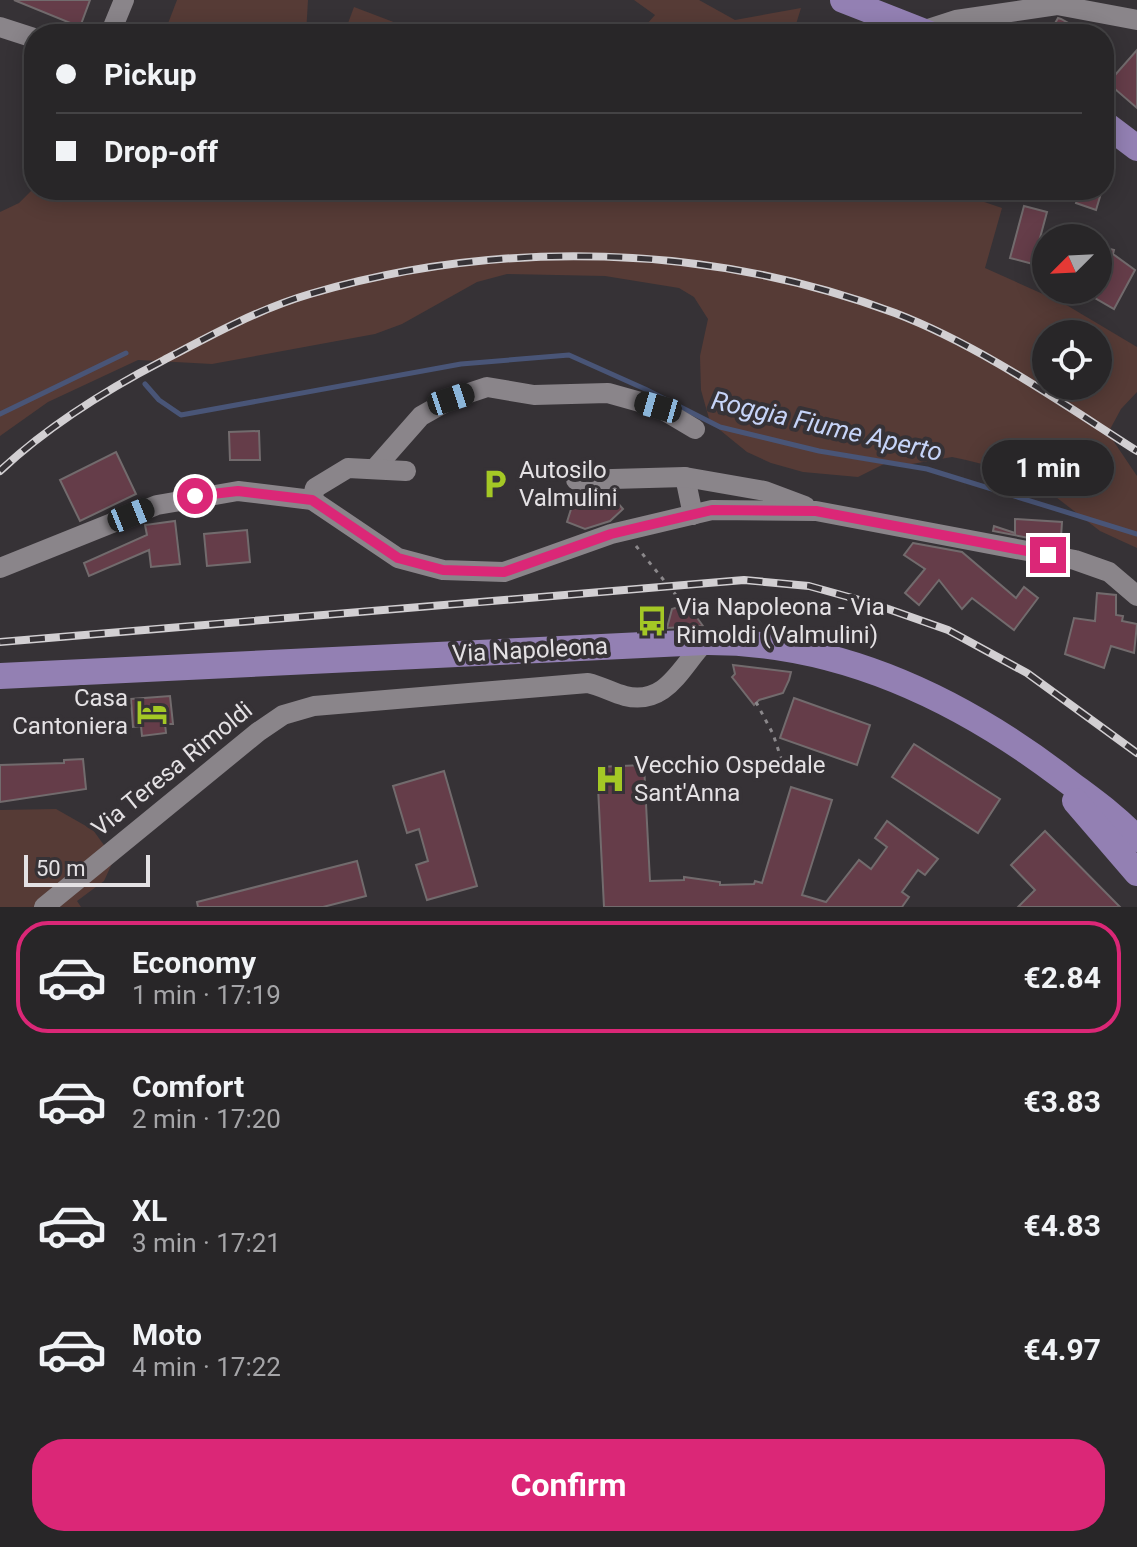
<!DOCTYPE html>
<html lang="en">
<head>
<meta charset="utf-8">
<style>
	:root { --surface:#282628; --page:#302e30; --text:#f1f3f6; --muted:#a5a5a8; --line:#444345; --accent:#db2777 }
	body { margin:0; font-family:Roboto,sans-serif; background:var(--page); color:var(--text); height:100vh; display:flex; flex-direction:column; font-size:30px; white-space:nowrap }
	* { box-sizing:border-box; margin:0 }
	p { font-size:26px; color:var(--muted) }
	.icon { flex:none; width:44px; height:44px; fill:none; stroke:currentColor; stroke-width:2; stroke-linecap:round; stroke-linejoin:round }
	.map { position:relative; height:907px; overflow:hidden }
	.side { display:flex; flex-direction:column; background:var(--surface); flex:1 }
	.side>* { flex:none }
	.top-card { position:absolute; left:24px; top:24px; width:1090px; height:176px; border-radius:32px; box-shadow:0 4px 20px #0003,0 0 0 2px var(--line); display:grid; align-content:center; height:176px; padding:0 32px; background:var(--surface) }
	.needle { width:52px; rotate:246deg }
	.buttons { position:absolute; left:1032px; top:224px; display:grid; gap:16px }
	.buttons a { display:grid; place-items:center; width:80px; height:80px; border-radius:50%; background:var(--surface); box-shadow:0 4px 20px #0003,0 0 0 2px var(--line); font-size:40px }
	.scale { position:absolute; left:24px; bottom:20px; width:126px; box-sizing:border-box; padding-left:8px; border:4px solid #e4e1e4; border-top:0; font-size:22px; line-height:28px; white-space:nowrap; color:#e4e1e4; -webkit-text-stroke:6px #363236; paint-order:stroke }
	.end { position:absolute; width:36px; height:36px; margin:-18px; border:10px solid #db2777; background:#fff; box-shadow:0 0 0 4px #fff }
	.from { border-radius:50% }
	.bubble { position:absolute; height:56px; border-radius:28px; background:var(--surface); box-shadow:0 4px 20px #0003,0 0 0 2px var(--line); font-size:26px; font-weight:700; line-height:56px; text-align:center }
	.car { position:absolute; width:24px; height:48px; margin:-24px -12px; border-radius:10px; box-shadow:0 0 6px 2px #0007; background:linear-gradient(#222 24%,#8ab4d8 0 40%,#222 0 76%,#8ab4d8 0 86%,#222 0) }
	.top-card b { display:flex; align-items:center; gap:28px; height:76px; font-size:30px }
	.top-card b+b { border-top:2px solid var(--line) }
	.top-card i { width:20px; height:20px; background:var(--text) }
	ul { padding:14px 0 0; list-style:none }
	li { display:flex; align-items:center; gap:24px; height:112px; margin:0 16px 12px; padding:0 16px; border:4px solid transparent; border-radius:32px }
	li div { flex:1 }
	li b { display:block; font-size:30px }
	li em { font-style:normal; font-weight:700 }
	li.active { border-color:var(--accent) }
	li>.icon { width:72px; height:72px; stroke-width:1.5 }
	.button { display:flex; gap:16px; margin-top:auto; padding:16px 32px }
	.button a { flex:1; height:92px; border-radius:32px; background:var(--accent); color:#fff; font-size:32px; font-weight:700; line-height:92px; text-align:center }
	.map>svg:first-child { display:block }
	.green { fill:#563b36; fill-rule:evenodd }
	.lines { fill:none; stroke-linecap:round; stroke-linejoin:round }
	.stream { stroke:#495577; stroke-width:5 }
	.building { fill:#653d49; stroke:#726b6d; stroke-width:2 }
	.path { stroke:#8b888b; stroke-width:3; stroke-dasharray:4 6; stroke-linecap:butt }
	.minor { stroke:#8a858a; stroke-width:20 }
	.major { stroke:#9380b3; stroke-width:26 }
	.rail-casing { stroke:#d2cfd2; stroke-width:8 }
	.rail { stroke:#363236; stroke-width:5; stroke-dasharray:15; stroke-linecap:butt }
	.route { stroke:#db2777; stroke-width:10 }
	.labels { text-anchor:middle; dominant-baseline:central; stroke-width:8; stroke-linejoin:round; paint-order:stroke }
	.poi-label { font-size:24px; fill:#e4e1e4; stroke:#363236; text-anchor:start }
	.street-label { font-size:24px; fill:#e4e1e4; stroke:#363236 }
	.water-label { font-size:26px; font-style:italic; fill:#c6d4f8; stroke:#363236 }
</style>
</head>
<body>
<div class="map">
<svg width="1137" height="907" viewBox="0 0 1137 907">
	<rect width="100%" height="100%" fill="#363236"/>
	<!-- green -->
	<g class="green">
		<polygon points="177,0 308,0 306,34 164,34"/>
		<polygon points="634,0 699,0 735,20 801,8 793,34 638,34 655,15"/>
		<polygon points="354,7 404,26 401,34 344,34"/>
		<path d="M34 188V190H949L1002 208 985 268 1063 303 1137 347V392L1121 409 1108 433 1137 476V548L1100 531 1052 494 998 468 966 460 952 457 906 465 888 462 858 477 803 472 771 463 747 452 710 422 701 390 700 356 708 319 694 297 679 288 605 276 507 274 477 282 402 324 375 334 212 364 138 360 48 402 0 436V212L19 203ZM1046 334H1098V386H1046Z"/>
		<polygon points="56,809 93,830 114,859 104,881 77,901 81,907 0,907 0,810"/>
	</g>
	<g class="lines">
		<!-- stream -->
		<g class="stream">
			<polyline points="145,384 159,400 181,415 461,364 569,355 645,389 720,427 819,451 927,469 1137,534"/>
			<polyline points="0,414 126,353"/>
		</g>
	</g>
	<!-- building -->
	<g class="building">
		<polygon points="14,0 90,0 80,27"/>
		<polygon points="1058,18 1061,19 1088,34 1049,34"/>
		<polygon points="1137,50 1137,108 1108,83"/>
		<polygon points="1080,190 1102,190 1096,210 1076,203"/>
		<polygon points="1024,206 1047,212 1033,264 1010,258"/>
		<polygon points="1098,246 1114,250 1113,254 1135,270 1114,309 1095,298 1098,292"/>
		<polygon points="259,431 260,460 230,460 229,432"/>
		<polygon points="116,452 136,494 80,521 60,480"/>
		<polygon points="608,492 623,509 610,521 585,529 567,522 576,493"/>
		<polygon points="1015,519 1062,522 1061,537 1056,536 1055,543 993,531 994,526 1015,533"/>
		<polygon points="175,521 180,564 151,567 149,550 89,576 84,563 147,535 145,525"/>
		<polygon points="247,530 250,562 207,566 204,534"/>
		<polygon points="913,543 962,552 1016,598 1024,587 1038,598 1014,630 972,598 962,609 939,580 919,605 905,593 925,569 904,555"/>
		<polygon points="1097,593 1116,595 1116,615 1123,616 1122,621 1137,624 1134,653 1111,646 1104,668 1065,654 1074,618 1095,621"/>
		<polygon points="687,604 703,626 667,628 672,609"/>
		<polygon points="733,665 791,672 789,680 783,693 759,700 754,705 732,677 735,674"/>
		<polygon points="170,696 173,724 165,724 166,733 142,736 141,726 133,727 131,699"/>
		<polygon points="794,698 870,725 857,765 780,738"/>
		<polygon points="914,744 1000,799 978,833 892,777"/>
		<polygon points="83,759 86,789 0,802 0,765 64,763 64,760"/>
		<polygon points="644,765 650,881 684,880 684,877 720,882 720,885 754,884 755,881 762,883 791,787 832,800 802,895 826,902 859,860 871,869 887,847 875,838 887,821 938,859 925,875 918,870 902,892 909,897 902,907 604,907 597,767"/>
		<polygon points="444,771 477,886 427,900 416,865 428,861 419,829 407,833 393,786"/>
		<polygon points="1045,831 1120,907 1018,907 1035,890 1011,865"/>
		<polygon points="357,861 366,896 323,907 198,907 197,902"/>
	</g>
	<g class="lines">
		<!-- path -->
		<g class="path">
			<polyline points="636,546 684,605"/>
			<polyline points="756,702 773,734 786,773"/>
		</g>
		<!-- minor -->
		<g class="minor">
			<polyline points="0,27 34,38"/>
			<polyline points="922,31 956,20 1057,5 1137,20"/>
			<polyline points="110,34 124,0"/>
			<polyline points="1004,190 1011,190"/>
			<polyline points="376,467 421,416 451,399 487,387 534,395 608,393 658,407 695,429"/>
			<polyline points="685,477 693,515"/>
			<polyline points="576,480 685,477 765,491 805,506"/>
			<polyline points="312,500 315,488 348,468 406,471"/>
			<polyline points="0,568 157,505 238,491 312,500 398,558 443,570 504,572 611,534 712,510 816,511 1075,560 1109,572 1137,596"/>
			<path d="M44 907 258 732 283 715 314 706 588 683C601 686 613 693 625 696 667 706 681 666 705 642"/>
		</g>
		<!-- major -->
		<g class="major">
			<polyline points="843,0 930,34"/>
			<polyline points="1104,123 1137,148"/>
			<path d="M0 676 705 642C838 641 958 698 1062 777 1088 797 1115 815 1137 839"/>
			<polyline points="1075,801 1137,873"/>
		</g>
		<!-- rail casing -->
		<g class="rail-casing">
			<g id="rail">
				<path d="M0 471C48 426 106 390 164 360 211 335 259 309 310 294 500 238 710 244 895 313 981 346 1060 402 1137 451"/>
				<polyline points="0,642 744,580 809,586 874,604 948,630 1027,673 1137,753"/>
			</g>
		</g>
		<!-- rail -->
		<use href="#rail" class="rail"/>
	</g>
	<g class="lines">
		<!-- route -->
		<polyline class="route" points="195,496 238,491 312,500 398,558 443,570 504,572 611,534 712,510 816,511 1048,555"/>
	</g>
	<!-- icons -->
	<defs>
		<g id="parking-bare" transform="scale(2.4)"><path d="M-3.5-5.5H1a3.5 3.5 0 0 1 0 7H-1V5.5H-3.5ZM-1-3.4V-.6H.8a1.4 1.4 0 0 0 0-2.8Z" fill="#a4c825" stroke="#363236" stroke-width="2.5" paint-order="stroke"/></g>
		<g id="bus-bare" transform="scale(2.4)"><path d="M-5-6H5V4H4V6H2V4H-2V6H-4V4H-5ZM-3.5-4V0h7V-4ZM-3.5 1.2v1.5H-2V1.2ZM2 1.2v1.5H3.5V1.2Z" fill="#a4c825" stroke="#363236" stroke-width="2.5" paint-order="stroke"/></g>
		<g id="hotel-bare" transform="scale(2.4)"><path d="M-6-4.5h1.5V1H6V5H4.5V3h-9V5H-6ZM-4 0a1.8 1.8 0 1 1 3.6 0ZM.5 0V-2.5h3Q6-2.5 6 0Z" fill="#a4c825" stroke="#363236" stroke-width="2.5" paint-order="stroke"/></g>
		<g id="hospital-bare" transform="scale(2.4)"><path d="M-5-5h3v3.5h4V-5h3V5h-3V1.5h-4V5h-3Z" fill="#a4c825" stroke="#363236" stroke-width="2.5" paint-order="stroke"/></g>
	</defs>
	<g fill-rule="evenodd">
		<use href="#parking-bare" x="495" y="484"/>
		<use href="#bus-bare" x="652" y="621"/>
		<use href="#hotel-bare" x="152" y="712"/>
		<use href="#hospital-bare" x="610" y="779"/>
	</g>
	<g class="labels">
		<!-- poi labels -->
		<g class="poi-label">
			<text x="519" y="470">Autosilo<tspan x="519" dy="28">Valmulini</tspan></text>
			<text x="676" y="607">Via Napoleona - Via<tspan x="676" dy="28">Rimoldi (Valmulini)</tspan></text>
			<text x="128" y="698" text-anchor="end">Casa<tspan x="128" dy="28">Cantoniera</tspan></text>
			<text x="634" y="765">Vecchio Ospedale<tspan x="634" dy="28">Sant'Anna</tspan></text>
		</g>
		<!-- street labels -->
		<g class="street-label">
			<text transform="translate(530 650) rotate(-3)">Via Napoleona</text>
			<text transform="translate(172 769) rotate(-39)">Via Teresa Rimoldi</text>
		</g>
		<!-- water labels -->
		<g class="water-label">
			<text transform="translate(827 426) rotate(13)">Roggia Fiume Aperto</text>
		</g>
	</g>
</svg>
<div class="buttons">
<a><svg class="needle" viewBox="-14 -14 28 28"><path d="M0-13l5 13h-10z" fill="#e53935"/><path d="M0 13l5-13h-10z" fill="#a5a5a8"/></svg></a>
<a><svg class="icon" aria-label="locate" viewBox="0 0 24 24"><circle cx="12" cy="12" r="6"/><path d="M12 2v4M12 18v4M2 12h4M18 12h4"/></svg></a>
</div>
<div class="scale">50 m</div>
<i class="end from" style="left:195px;top:496px"></i>
<i class="end" style="left:1048px;top:555px"></i>
<div class="bubble" style="left:982px;top:440px;width:132px">1 min</div>
<i class="car" style="left:451px;top:399px;rotate:72deg"></i>
<i class="car" style="left:658px;top:407px;rotate:286deg"></i>
<i class="car" style="left:131px;top:515px;rotate:68deg"></i>
<div class="top-card">
<b><i class="from"></i>Pickup</b>
<b><i></i>Drop-off</b>
</div>
</div>
<section class="side">
<ul>
<li class="active"><svg class="icon" aria-label="car" viewBox="0 0 24 24"><path d="M5 17H2v-5l4-1 3-4h7l3 4 3 1v5h-3M9 17h6M6 11h13"/><circle cx="7" cy="17" r="2"/><circle cx="17" cy="17" r="2"/></svg><div><b>Economy</b><p>1 min · 17:19</p></div><em>€2.84</em></li>
<li><svg class="icon" aria-label="car" viewBox="0 0 24 24"><path d="M5 17H2v-5l4-1 3-4h7l3 4 3 1v5h-3M9 17h6M6 11h13"/><circle cx="7" cy="17" r="2"/><circle cx="17" cy="17" r="2"/></svg><div><b>Comfort</b><p>2 min · 17:20</p></div><em>€3.83</em></li>
<li><svg class="icon" aria-label="car" viewBox="0 0 24 24"><path d="M5 17H2v-5l4-1 3-4h7l3 4 3 1v5h-3M9 17h6M6 11h13"/><circle cx="7" cy="17" r="2"/><circle cx="17" cy="17" r="2"/></svg><div><b>XL</b><p>3 min · 17:21</p></div><em>€4.83</em></li>
<li><svg class="icon" aria-label="car" viewBox="0 0 24 24"><path d="M5 17H2v-5l4-1 3-4h7l3 4 3 1v5h-3M9 17h6M6 11h13"/><circle cx="7" cy="17" r="2"/><circle cx="17" cy="17" r="2"/></svg><div><b>Moto</b><p>4 min · 17:22</p></div><em>€4.97</em></li>
</ul>
<div class="button"><a>Confirm</a></div>
</section>
</body>
</html>
